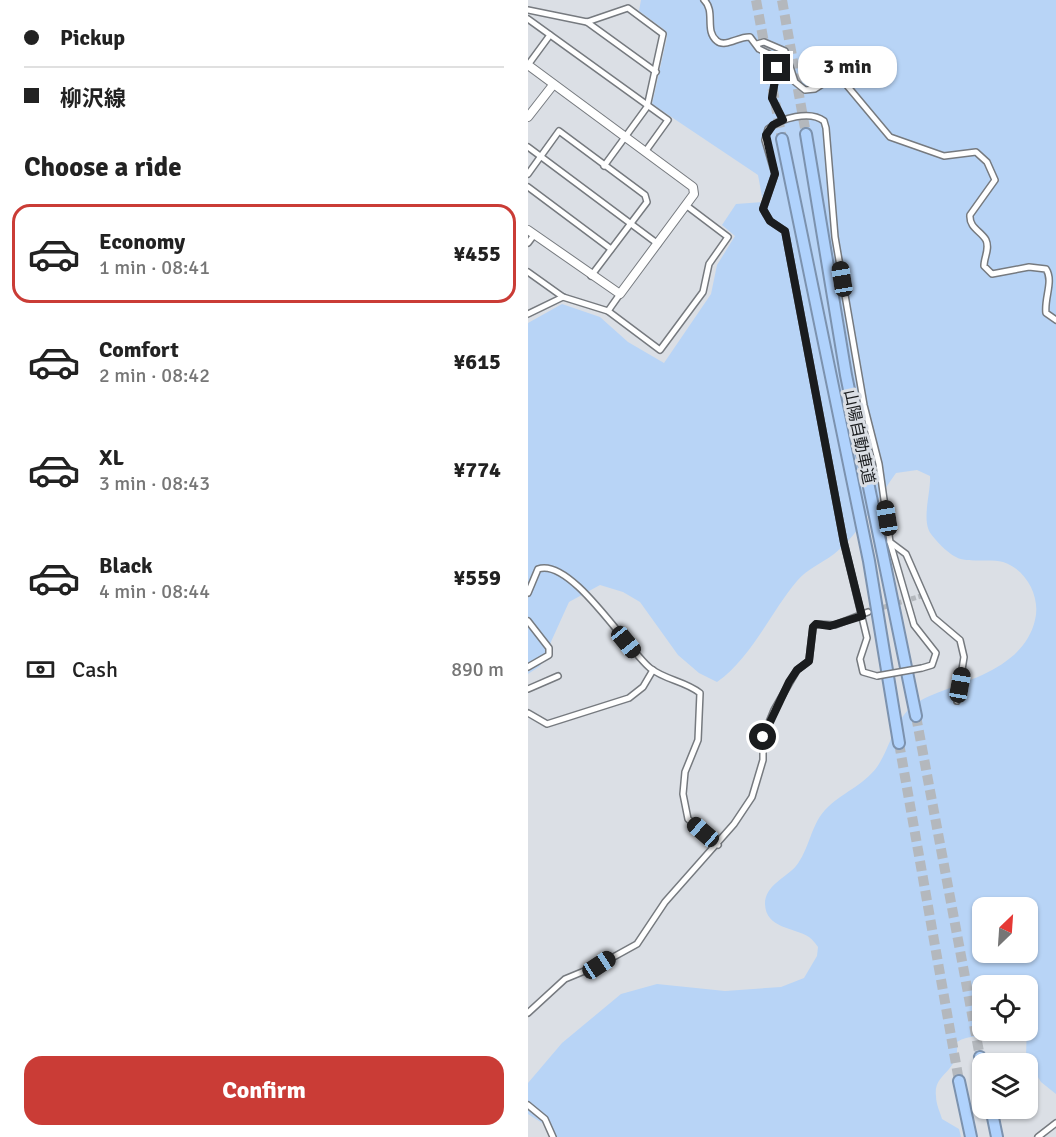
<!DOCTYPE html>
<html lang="en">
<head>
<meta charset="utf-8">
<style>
	:root { --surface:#fff; --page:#f6f6f6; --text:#222; --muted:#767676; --line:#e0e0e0; --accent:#ca3c36 }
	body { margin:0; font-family:Signika,"Noto Sans JP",sans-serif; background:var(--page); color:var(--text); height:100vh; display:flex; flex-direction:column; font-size:22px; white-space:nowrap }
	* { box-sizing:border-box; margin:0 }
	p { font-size:20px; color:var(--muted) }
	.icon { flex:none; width:33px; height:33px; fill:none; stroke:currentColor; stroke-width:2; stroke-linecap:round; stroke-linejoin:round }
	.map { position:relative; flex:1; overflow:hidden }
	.drawer { display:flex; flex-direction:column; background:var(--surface); width:528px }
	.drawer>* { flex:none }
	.top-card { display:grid; align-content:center; height:132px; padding:0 24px; background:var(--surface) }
	.needle { width:39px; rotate:25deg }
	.buttons { position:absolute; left:444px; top:897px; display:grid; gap:12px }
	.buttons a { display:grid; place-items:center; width:66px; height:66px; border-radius:12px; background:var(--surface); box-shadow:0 2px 4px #0004; font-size:30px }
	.end { position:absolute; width:27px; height:27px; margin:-14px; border:8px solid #1a1c1e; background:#fff; box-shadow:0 0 0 3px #fff }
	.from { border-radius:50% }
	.bubble { position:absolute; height:42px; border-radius:18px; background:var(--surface); box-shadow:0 2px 4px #0004; font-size:20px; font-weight:700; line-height:42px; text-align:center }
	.car { position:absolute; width:18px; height:36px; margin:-18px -9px; border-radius:8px; box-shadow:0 0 4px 2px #0007; background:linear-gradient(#222 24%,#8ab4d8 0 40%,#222 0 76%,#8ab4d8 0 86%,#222 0) }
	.top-card b { display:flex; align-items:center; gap:21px; height:57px; font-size:22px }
	.top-card b+b { border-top:2px solid var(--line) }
	.top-card i { width:15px; height:15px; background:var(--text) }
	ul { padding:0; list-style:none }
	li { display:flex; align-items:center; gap:18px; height:99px; margin:0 12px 9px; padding:0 12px; border:3px solid transparent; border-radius:18px }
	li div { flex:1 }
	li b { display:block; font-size:22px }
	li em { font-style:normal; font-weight:700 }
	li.selected { border-color:var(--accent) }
	li>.icon { width:54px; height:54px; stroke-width:1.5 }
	h2 { padding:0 24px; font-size:27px; line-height:72px }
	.pay { display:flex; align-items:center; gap:15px; height:66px; padding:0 24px; font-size:22px }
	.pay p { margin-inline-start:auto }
	.action { display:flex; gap:12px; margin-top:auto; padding:12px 24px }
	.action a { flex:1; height:69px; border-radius:18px; background:var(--accent); color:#fff; font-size:24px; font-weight:700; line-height:69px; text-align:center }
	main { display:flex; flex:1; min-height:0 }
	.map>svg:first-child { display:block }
	.green { fill:#b8d4f6; fill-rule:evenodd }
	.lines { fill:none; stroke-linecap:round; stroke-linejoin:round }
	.street-tunnel { stroke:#b4b8bd; stroke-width:5; stroke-dasharray:5 2.5; stroke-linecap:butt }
	.highway-tunnel { stroke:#b4b8bd; stroke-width:10; stroke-dasharray:10 5; stroke-linecap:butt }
	.street-casing { stroke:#767a7f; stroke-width:8 }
	.secondary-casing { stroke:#767a7f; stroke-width:10 }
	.highway-casing { stroke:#7c92ae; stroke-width:14 }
	.street { stroke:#fff; stroke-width:5 }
	.secondary { stroke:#fff; stroke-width:8 }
	.highway { stroke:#b0d2fc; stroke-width:10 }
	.street-bridge-casing { stroke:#767a7f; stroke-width:8; stroke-linecap:butt }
	.street-bridge { stroke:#fff; stroke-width:5 }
	.route { stroke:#1a1c1e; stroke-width:8 }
	.labels { text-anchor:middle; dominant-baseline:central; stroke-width:6; stroke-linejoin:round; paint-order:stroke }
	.street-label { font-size:16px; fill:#1a1c1e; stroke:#dbdfe5 }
</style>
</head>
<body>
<main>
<section class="drawer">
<div class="top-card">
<b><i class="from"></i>Pickup</b>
<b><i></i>柳沢線</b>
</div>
<h2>Choose a ride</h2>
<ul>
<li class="selected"><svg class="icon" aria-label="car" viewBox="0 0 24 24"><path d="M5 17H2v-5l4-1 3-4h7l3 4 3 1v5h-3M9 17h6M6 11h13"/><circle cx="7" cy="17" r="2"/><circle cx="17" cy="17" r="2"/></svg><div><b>Economy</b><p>1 min · 08:41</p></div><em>¥455</em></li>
<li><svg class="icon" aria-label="car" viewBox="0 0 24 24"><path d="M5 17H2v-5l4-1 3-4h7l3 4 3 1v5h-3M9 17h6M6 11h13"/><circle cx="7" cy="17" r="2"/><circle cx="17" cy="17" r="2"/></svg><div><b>Comfort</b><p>2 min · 08:42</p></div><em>¥615</em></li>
<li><svg class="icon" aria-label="car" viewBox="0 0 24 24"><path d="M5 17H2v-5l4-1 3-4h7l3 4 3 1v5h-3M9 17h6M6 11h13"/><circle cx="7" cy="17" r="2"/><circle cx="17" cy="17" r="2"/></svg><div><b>XL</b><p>3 min · 08:43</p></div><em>¥774</em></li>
<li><svg class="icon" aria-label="car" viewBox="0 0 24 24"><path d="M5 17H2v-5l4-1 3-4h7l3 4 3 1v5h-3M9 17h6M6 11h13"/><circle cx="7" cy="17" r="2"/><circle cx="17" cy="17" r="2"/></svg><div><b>Black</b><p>4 min · 08:44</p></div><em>¥559</em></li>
</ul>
<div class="pay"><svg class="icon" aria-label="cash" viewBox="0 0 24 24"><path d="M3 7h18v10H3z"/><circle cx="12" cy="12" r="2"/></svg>Cash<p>890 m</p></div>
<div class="action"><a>Confirm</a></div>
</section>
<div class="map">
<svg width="528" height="1137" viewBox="0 0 528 1137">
	<rect width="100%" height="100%" fill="#dbdfe5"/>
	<!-- green -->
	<path class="green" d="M113 0H528V1094L513 1082 498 1058 500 986H454V1030L466 1031C454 1039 441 1034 429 1042 432 1074 405 1072 408 1096 408 1104 412 1112 414 1119L431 1129 433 1137H29L19 1126 0 1114V1083L34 1043 93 994 129 984 197 991 253 987 276 978 289 956 290 947C288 944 284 939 281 937 266 927 238 929 237 904 237 885 258 878 268 866 281 850 283 825 297 810 313 793 335 786 349 767 362 748 365 725 382 708 390 700 404 695 414 691 450 677 497 663 507 620 513 597 498 569 475 562 461 558 438 564 426 556 419 552 408 541 403 534 393 520 403 493 402 476L389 470 368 473C349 499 332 534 306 554 293 564 280 568 269 581 242 613 224 657 189 682L171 673 150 655 112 602 95 592 72 585 41 602 12 666 0 674V323L34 304 72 317 100 342 136 363 183 294 189 265 207 236 194 225 208 204 235 202 230 175 124 104 139 37 138 31 111 11ZM454 908H500V952H454Z"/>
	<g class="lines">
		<!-- street-tunnel -->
		<polyline class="street-tunnel" points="340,612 393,596"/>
		<!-- highway-tunnel -->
		<g class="highway-tunnel">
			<polyline points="228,0 254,139"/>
			<polyline points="254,0 278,134"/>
			<polyline points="388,716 452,1057"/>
			<polyline points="371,743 431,1081"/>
		</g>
		<!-- street casing -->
		<g class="street-casing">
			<g id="street">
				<path d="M176 0C188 11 176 31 189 41 197 48 211 36 222 37L231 49 247 57 249 68 244 98 255 120"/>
				<polyline points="0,10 59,22 100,8 135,34 119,107 76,166"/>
				<polyline points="0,19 140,120 117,152"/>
				<polyline points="59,22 128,72"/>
				<path d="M229 44 236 42 257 51 267 82 277 90 287 89 301 80 316 82 362 137 416 156 448 152 459 162 467 180 442 215C441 228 453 231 458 240 462 249 456 257 456 266L464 274 501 267 518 269C526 281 516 298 518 313L528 320"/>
				<polyline points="0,65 22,35"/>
				<polyline points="0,147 130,244"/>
				<polyline points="0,174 31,131 117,195 119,202 63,276"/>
				<polyline points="0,187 83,249"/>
				<polyline points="0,243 6,235"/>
				<polyline points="0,272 35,297 80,311 132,350 175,292 181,264 200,237 159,206"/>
				<polyline points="80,311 92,294"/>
				<polyline points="0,314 35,297"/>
				<polyline points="362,542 386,625 408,653 404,665 394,668"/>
				<path d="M0 593 10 569C43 557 98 648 122 668 137 680 157 681 172 693L170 740 157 772 155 794 160 819 190 845"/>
				<polyline points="0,621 21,648 21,655 0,667"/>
				<path d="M349 676 335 672 332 659 339 638 316 543 257 231 242 221 235 209 247 174 237 140 240 129C253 118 282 110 296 121L298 128 307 237 336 405 351 464 362 542 378 554 406 618 432 640 436 657 429 701"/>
				<polyline points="0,689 30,676"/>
				<polyline points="0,713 19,724 101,698 115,687 125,670"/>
				<polyline points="0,1013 37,979 71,965 109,944 137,902 206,824 224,797 235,760 235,737 246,710 269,670 281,661 285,627 288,624 307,625 340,612"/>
				<polyline points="0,1105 17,1119 25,1137"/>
				<polyline points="510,1137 528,1123"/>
			</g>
		</g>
		<!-- secondary casing -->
		<g class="secondary-casing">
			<g id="secondary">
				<polyline points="0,65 165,187 166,194 92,294 0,230"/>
				<polyline points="0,117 25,85"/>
			</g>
		</g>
		<!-- highway casing -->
		<g class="highway-casing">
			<g id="highway">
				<polyline points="278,134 318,375 388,716"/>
				<polyline points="254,139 341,561 371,743"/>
				<polyline points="452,1057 454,1067"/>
				<polyline points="431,1081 443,1137"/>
				<polyline points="463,1108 469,1137"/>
			</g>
		</g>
		<!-- street -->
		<use href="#street" class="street"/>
		<!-- secondary -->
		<use href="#secondary" class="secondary"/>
		<!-- highway -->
		<use href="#highway" class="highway"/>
		<!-- street-bridge casing -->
		<g class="street-bridge-casing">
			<polyline id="street-bridge" points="349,676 394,668"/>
		</g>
		<!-- street-bridge -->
		<use href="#street-bridge" class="street-bridge"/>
	</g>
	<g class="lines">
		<!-- route -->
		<polyline class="route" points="235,737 261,682 269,670 281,661 285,627 288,624 302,626 334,616 316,543 257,231 242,221 235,209 247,174 238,135 245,125 255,120 244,98 249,68"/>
	</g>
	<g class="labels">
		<!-- street labels -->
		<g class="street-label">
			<text transform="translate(331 437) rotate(78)">山陽自動車道</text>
		</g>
	</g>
</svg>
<div class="buttons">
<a><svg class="needle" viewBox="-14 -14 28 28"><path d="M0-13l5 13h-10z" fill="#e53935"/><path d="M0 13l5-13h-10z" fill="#767676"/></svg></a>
<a><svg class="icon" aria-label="locate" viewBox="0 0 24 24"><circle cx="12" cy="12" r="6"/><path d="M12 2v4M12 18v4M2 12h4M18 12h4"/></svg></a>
<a><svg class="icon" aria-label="layers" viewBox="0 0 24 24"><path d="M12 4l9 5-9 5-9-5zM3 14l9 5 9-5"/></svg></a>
</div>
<i class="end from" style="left:235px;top:737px"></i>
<i class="end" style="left:249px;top:68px"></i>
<div class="bubble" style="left:270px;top:46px;width:99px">3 min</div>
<i class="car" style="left:314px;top:279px;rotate:351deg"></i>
<i class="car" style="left:359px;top:518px;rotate:351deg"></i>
<i class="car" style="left:98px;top:642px;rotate:141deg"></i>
<i class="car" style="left:432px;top:685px;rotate:10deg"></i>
<i class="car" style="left:175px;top:832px;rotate:311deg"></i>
<i class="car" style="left:71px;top:965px;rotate:57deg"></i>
</div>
</main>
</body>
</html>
